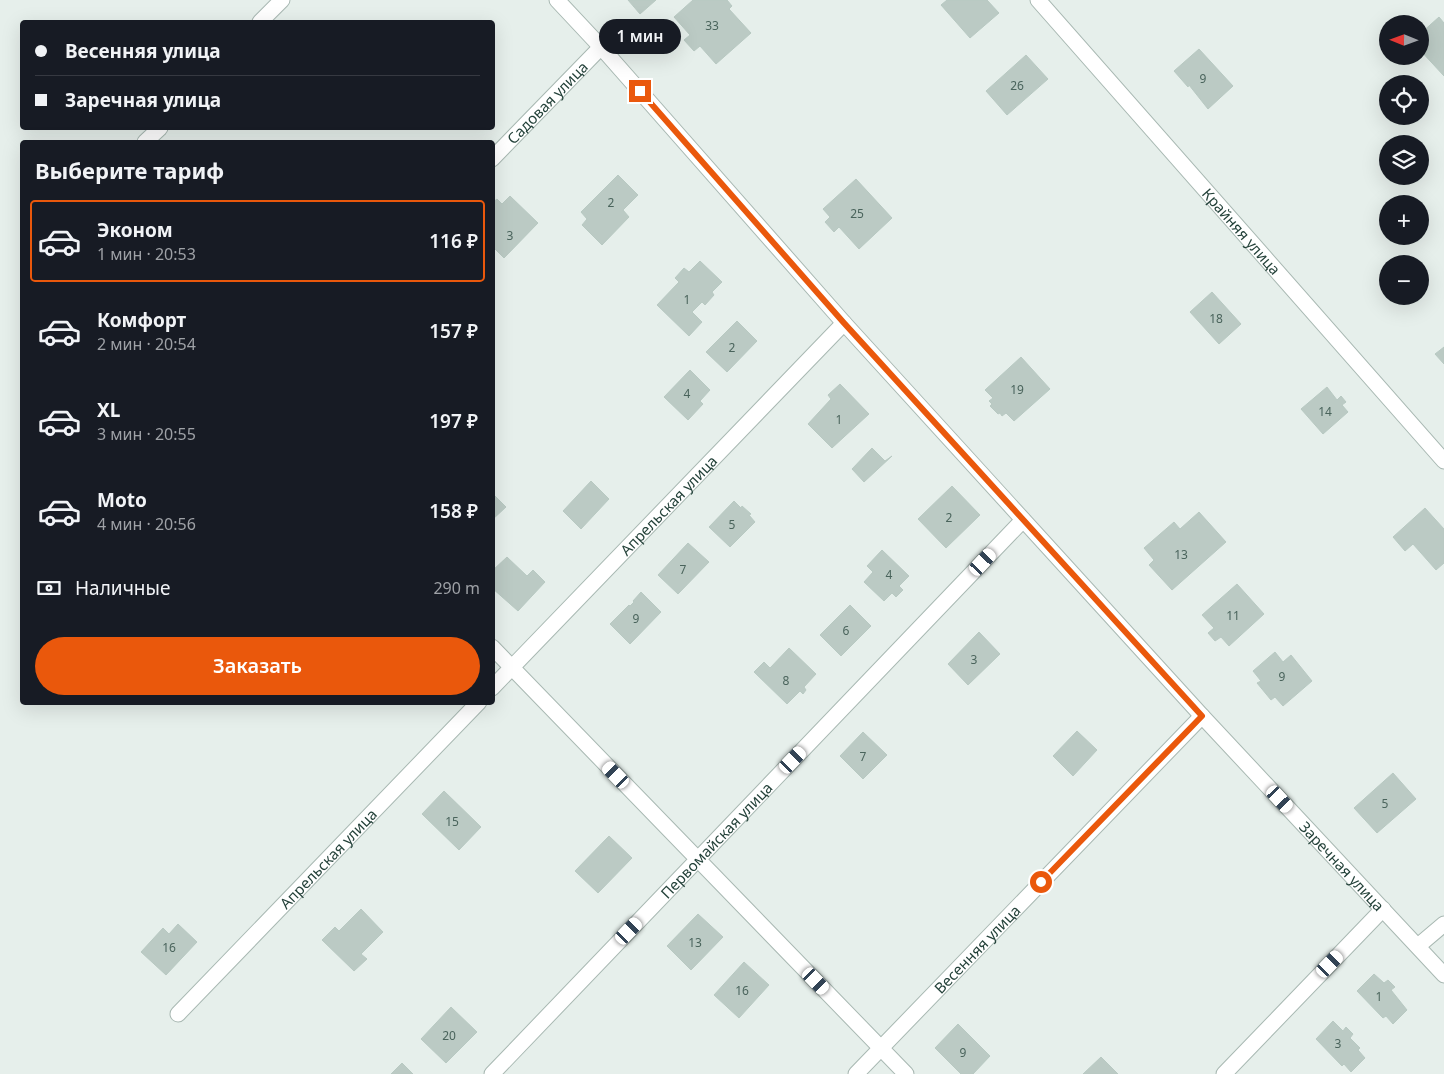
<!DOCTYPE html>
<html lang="ru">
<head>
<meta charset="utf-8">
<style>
	:root { --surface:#171b24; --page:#20242c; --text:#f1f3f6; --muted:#9ea1a6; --line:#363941; --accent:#ea580c }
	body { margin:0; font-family:"Noto Sans",sans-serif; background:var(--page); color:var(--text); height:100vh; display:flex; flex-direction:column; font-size:19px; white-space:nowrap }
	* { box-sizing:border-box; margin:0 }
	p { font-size:16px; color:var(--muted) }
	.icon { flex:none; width:28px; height:28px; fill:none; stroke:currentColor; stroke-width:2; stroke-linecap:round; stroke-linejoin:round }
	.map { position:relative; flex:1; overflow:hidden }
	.sheet { position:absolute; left:20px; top:140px; width:475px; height:565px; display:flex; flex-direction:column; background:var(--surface); border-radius:5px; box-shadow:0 5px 20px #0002 }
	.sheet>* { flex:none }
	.guide { position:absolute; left:20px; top:20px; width:475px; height:110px; border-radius:5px; box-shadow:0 5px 20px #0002; display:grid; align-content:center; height:110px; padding:0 15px; background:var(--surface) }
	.needle { width:32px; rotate:271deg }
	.tools { position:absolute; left:1379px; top:15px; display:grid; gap:10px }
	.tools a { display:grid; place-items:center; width:50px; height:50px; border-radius:50%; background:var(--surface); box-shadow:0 5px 20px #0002; font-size:25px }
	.end { position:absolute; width:22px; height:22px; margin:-11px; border:6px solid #ea580c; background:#fff; box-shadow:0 0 0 2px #fff }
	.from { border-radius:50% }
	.bubble { position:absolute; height:35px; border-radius:18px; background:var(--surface); box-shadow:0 5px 20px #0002; font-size:16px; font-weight:600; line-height:35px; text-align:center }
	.car { position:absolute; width:15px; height:30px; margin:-15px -8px; border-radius:6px; box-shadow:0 0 4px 1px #0007; background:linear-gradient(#fff 24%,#345 0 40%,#fff 0 76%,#345 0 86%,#fff 0) }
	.guide b { display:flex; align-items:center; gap:18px; height:48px; font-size:19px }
	.guide b+b { border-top:1px solid var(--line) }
	.guide i { width:12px; height:12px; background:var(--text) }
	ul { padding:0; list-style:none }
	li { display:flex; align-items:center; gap:15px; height:82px; margin:0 10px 8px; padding:0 5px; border:2px solid transparent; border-radius:5px }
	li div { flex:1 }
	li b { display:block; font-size:19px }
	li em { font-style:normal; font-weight:600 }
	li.selected { border-color:var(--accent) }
	li>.icon { width:45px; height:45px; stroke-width:1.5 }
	h2 { padding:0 15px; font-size:22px; line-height:60px }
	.pay { display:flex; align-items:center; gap:12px; height:55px; padding:0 15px; font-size:19px }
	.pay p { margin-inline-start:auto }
	.button { display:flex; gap:10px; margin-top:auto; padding:10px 15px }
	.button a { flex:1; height:58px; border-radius:30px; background:var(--accent); color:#fff; font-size:20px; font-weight:600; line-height:58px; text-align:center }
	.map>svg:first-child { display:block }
	.building { fill:#bbcac4; stroke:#b8c9c2 }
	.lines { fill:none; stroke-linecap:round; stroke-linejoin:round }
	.street-casing { stroke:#a8b8b2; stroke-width:17 }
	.street { stroke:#fff; stroke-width:15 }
	.route { stroke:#ea580c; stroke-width:6 }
	.labels { text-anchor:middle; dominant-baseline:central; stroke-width:4; stroke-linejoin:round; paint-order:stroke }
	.number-label { font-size:12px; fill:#4a645c }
	.street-label { font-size:15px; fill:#24423a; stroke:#f7fbf9 }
</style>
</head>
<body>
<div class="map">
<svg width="1444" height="1074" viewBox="0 0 1444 1074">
	<rect width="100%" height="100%" fill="#e6efeb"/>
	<!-- building -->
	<g class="building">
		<polygon points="628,0 656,0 640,14"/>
		<polygon points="693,0 727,0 732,6 729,9 751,33 716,64 700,46 694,51 684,40 690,35 674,17"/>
		<polygon points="947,0 987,0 999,13 970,38 941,5"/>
		<polygon points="1439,17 1444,23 1444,76 1420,50 1420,34"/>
		<polygon points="1199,49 1233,86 1208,109 1189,85 1188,87 1174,71"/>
		<polygon points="1026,55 1048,79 1007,115 986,91"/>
		<polygon points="618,175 638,195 623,210 629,217 602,245 582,225 587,219 581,212"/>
		<polygon points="856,179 892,218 859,249 839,227 834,232 825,222 830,217 823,209"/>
		<polygon points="510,196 538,223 504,258 492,246 492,214 494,212 492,210 492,203 497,199 502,204"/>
		<polygon points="700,261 722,282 712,292 714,295 705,305 702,302 692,312 702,322 689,336 657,305 679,282 675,278 684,268 689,272"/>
		<polygon points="1212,292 1241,324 1219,344 1190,312"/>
		<polygon points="737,321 757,341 727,372 706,352"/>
		<polygon points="1444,347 1444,364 1435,354"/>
		<polygon points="1021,357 1050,389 1014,421 1006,413 1002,416 1000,413 998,414 990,406 992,404 989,401 993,398 985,390"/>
		<polygon points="690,370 710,390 700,401 703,404 688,420 664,397"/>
		<polygon points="840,384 869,414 832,448 808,424 831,399 828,395"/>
		<polygon points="1327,387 1337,400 1341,396 1346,402 1342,405 1348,412 1323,434 1301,409"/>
		<polygon points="872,448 885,461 892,456 864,482 852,469"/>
		<polygon points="591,481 609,499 581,529 563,511"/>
		<polygon points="952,486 980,515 946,548 918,519"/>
		<polygon points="492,493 506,507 492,520"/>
		<polygon points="734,501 741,508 742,506 751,514 749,515 755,522 730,547 709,527"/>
		<polygon points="1425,508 1444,529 1444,563 1436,570 1413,544 1405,551 1393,537"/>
		<polygon points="1199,512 1226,542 1172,590 1149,565 1154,560 1144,548 1174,522 1180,529"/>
		<polygon points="688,543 709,562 678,594 658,575"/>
		<polygon points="882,550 909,576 899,586 903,590 896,597 892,593 884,601 864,582 873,572 867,566"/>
		<polygon points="507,557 527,576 533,570 545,582 518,611 492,588 492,571"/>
		<polygon points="1237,584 1264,614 1229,646 1221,637 1215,641 1208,633 1214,628 1202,615"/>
		<polygon points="641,592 661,612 630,644 610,624 629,605 630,606 634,602 633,601"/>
		<polygon points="850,605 871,626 841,656 820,635"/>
		<polygon points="979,632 1000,654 968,685 948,664"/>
		<polygon points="789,648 816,674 804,687 806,690 803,694 800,691 787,704 754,672 764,662 770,668"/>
		<polygon points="1275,652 1283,662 1291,655 1312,681 1283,706 1275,697 1271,700 1257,683 1261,681 1253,671"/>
		<polygon points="1077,731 1097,750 1073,776 1053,756"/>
		<polygon points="863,732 887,755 863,779 840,756"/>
		<polygon points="1393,773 1416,799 1377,833 1354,808"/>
		<polygon points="444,791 481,827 459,850 422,814"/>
		<polygon points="609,836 632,858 598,893 575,871"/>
		<polygon points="361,909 383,932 361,954 367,959 354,971 322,940 335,927 339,931"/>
		<polygon points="698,914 723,937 691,970 667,946"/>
		<polygon points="178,924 197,942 166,975 141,952 163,928 169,934"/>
		<polygon points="744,962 769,985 739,1018 714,995"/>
		<polygon points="1374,974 1384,983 1388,980 1395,987 1391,990 1407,1010 1393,1024 1386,1016 1383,1018 1357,991"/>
		<polygon points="451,1007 477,1032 446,1063 421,1039"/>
		<polygon points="1333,1021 1343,1031 1346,1027 1353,1034 1350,1038 1360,1048 1358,1050 1365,1058 1351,1072 1344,1064 1342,1066 1316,1039"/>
		<polygon points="958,1024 990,1056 973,1074 961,1074 935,1048"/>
		<polygon points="1101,1057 1118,1074 1083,1074"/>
		<polygon points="402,1063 413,1074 391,1074"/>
	</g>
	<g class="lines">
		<!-- street casing -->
		<g class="street-casing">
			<g id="street">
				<path id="s1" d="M557 0 601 47 844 323 1202 716 1444 975"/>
				<path id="s2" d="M1038 0 1444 461"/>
				<polyline points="260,22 282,0"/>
				<polyline points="145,142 160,128"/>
				<path id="s3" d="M492 159 601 47"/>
				<polyline points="492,647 906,1074"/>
				<path id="s4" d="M492 688 844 323"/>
				<polyline points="1418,946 1444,924"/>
				<path id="s5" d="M178 1014 479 702"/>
				<path id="s6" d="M492 1074 1023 520"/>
				<path id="s7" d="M856 1074 1202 716"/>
				<polyline points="1224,1074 1383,909"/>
			</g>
		</g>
		<!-- street -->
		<use href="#street" class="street"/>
	</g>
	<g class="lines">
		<!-- route -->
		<polyline class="route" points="640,91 844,323 1202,716 1041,882"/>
	</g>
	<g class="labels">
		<!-- number labels -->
		<g class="number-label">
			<text x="712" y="25">33</text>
			<text x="1203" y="78">9</text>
			<text x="1017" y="85">26</text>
			<text x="611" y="202">2</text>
			<text x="857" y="213">25</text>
			<text x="510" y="235">3</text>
			<text x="687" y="299">1</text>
			<text x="1216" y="318">18</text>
			<text x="732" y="347">2</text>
			<text x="1017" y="389">19</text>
			<text x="687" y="393">4</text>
			<text x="1325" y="411">14</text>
			<text x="839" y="419">1</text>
			<text x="949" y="517">2</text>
			<text x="732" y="524">5</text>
			<text x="1181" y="554">13</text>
			<text x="683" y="569">7</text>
			<text x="889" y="574">4</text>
			<text x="1233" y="615">11</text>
			<text x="636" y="618">9</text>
			<text x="846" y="630">6</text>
			<text x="974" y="659">3</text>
			<text x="1282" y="676">9</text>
			<text x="786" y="680">8</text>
			<text x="863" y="756">7</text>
			<text x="1385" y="803">5</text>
			<text x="452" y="821">15</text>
			<text x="695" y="942">13</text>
			<text x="169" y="947">16</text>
			<text x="742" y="990">16</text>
			<text x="1379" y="996">1</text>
			<text x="449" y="1035">20</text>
			<text x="1338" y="1043">3</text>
			<text x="963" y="1052">9</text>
		</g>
		<!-- street labels -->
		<g class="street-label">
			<text stroke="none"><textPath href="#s3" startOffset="79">Садовая улица</textPath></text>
			<text stroke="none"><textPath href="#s2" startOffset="308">Крайняя улица</textPath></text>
			<text stroke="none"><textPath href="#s4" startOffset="254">Апрельская улица</textPath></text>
			<text stroke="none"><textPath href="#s6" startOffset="324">Первомайская улица</textPath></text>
			<text stroke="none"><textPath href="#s5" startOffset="216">Апрельская улица</textPath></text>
			<text stroke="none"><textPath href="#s1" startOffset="1169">Заречная улица</textPath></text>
			<text stroke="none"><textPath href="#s7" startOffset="174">Весенняя улица</textPath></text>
		</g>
	</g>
</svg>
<div class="tools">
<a><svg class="needle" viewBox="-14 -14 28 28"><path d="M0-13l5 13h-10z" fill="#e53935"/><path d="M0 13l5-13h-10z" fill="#9ea1a6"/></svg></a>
<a><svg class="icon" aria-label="locate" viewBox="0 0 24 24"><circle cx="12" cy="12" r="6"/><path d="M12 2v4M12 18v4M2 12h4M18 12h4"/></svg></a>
<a><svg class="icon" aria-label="layers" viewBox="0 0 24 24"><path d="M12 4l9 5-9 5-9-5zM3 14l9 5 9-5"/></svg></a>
<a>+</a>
<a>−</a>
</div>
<i class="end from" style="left:1041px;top:882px"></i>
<i class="end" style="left:640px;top:91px"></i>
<div class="bubble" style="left:599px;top:19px;width:82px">1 мин</div>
<i class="car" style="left:983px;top:562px;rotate:43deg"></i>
<i class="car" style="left:793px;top:760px;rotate:44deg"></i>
<i class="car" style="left:616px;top:775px;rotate:316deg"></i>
<i class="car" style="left:1280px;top:799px;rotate:137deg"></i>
<i class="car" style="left:629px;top:931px;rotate:44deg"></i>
<i class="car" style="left:1330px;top:964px;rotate:44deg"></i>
<i class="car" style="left:816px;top:981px;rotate:136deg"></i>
<div class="guide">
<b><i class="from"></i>Весенняя улица</b>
<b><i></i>Заречная улица</b>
</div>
<section class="sheet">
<h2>Выберите тариф</h2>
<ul>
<li class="selected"><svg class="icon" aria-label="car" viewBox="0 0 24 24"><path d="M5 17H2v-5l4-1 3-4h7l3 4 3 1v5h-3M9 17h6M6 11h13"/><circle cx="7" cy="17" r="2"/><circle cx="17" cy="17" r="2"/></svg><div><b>Эконом</b><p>1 мин · 20:53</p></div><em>116 ₽</em></li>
<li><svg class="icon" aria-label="car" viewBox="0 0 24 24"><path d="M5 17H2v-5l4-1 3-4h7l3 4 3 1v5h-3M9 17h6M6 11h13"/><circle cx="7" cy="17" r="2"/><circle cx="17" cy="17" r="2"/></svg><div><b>Комфорт</b><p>2 мин · 20:54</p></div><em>157 ₽</em></li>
<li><svg class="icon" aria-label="car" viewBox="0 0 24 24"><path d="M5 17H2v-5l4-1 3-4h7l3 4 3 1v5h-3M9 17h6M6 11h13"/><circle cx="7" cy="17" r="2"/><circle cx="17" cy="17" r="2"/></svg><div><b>XL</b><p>3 мин · 20:55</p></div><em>197 ₽</em></li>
<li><svg class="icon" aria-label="car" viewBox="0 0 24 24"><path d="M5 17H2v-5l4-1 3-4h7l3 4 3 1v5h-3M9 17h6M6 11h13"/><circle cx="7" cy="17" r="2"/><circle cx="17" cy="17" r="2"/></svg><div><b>Moto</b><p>4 мин · 20:56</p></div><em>158 ₽</em></li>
</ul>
<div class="pay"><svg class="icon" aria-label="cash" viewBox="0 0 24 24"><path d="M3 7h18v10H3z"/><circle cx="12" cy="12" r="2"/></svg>Наличные<p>290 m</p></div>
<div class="button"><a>Заказать</a></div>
</section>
</div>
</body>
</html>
